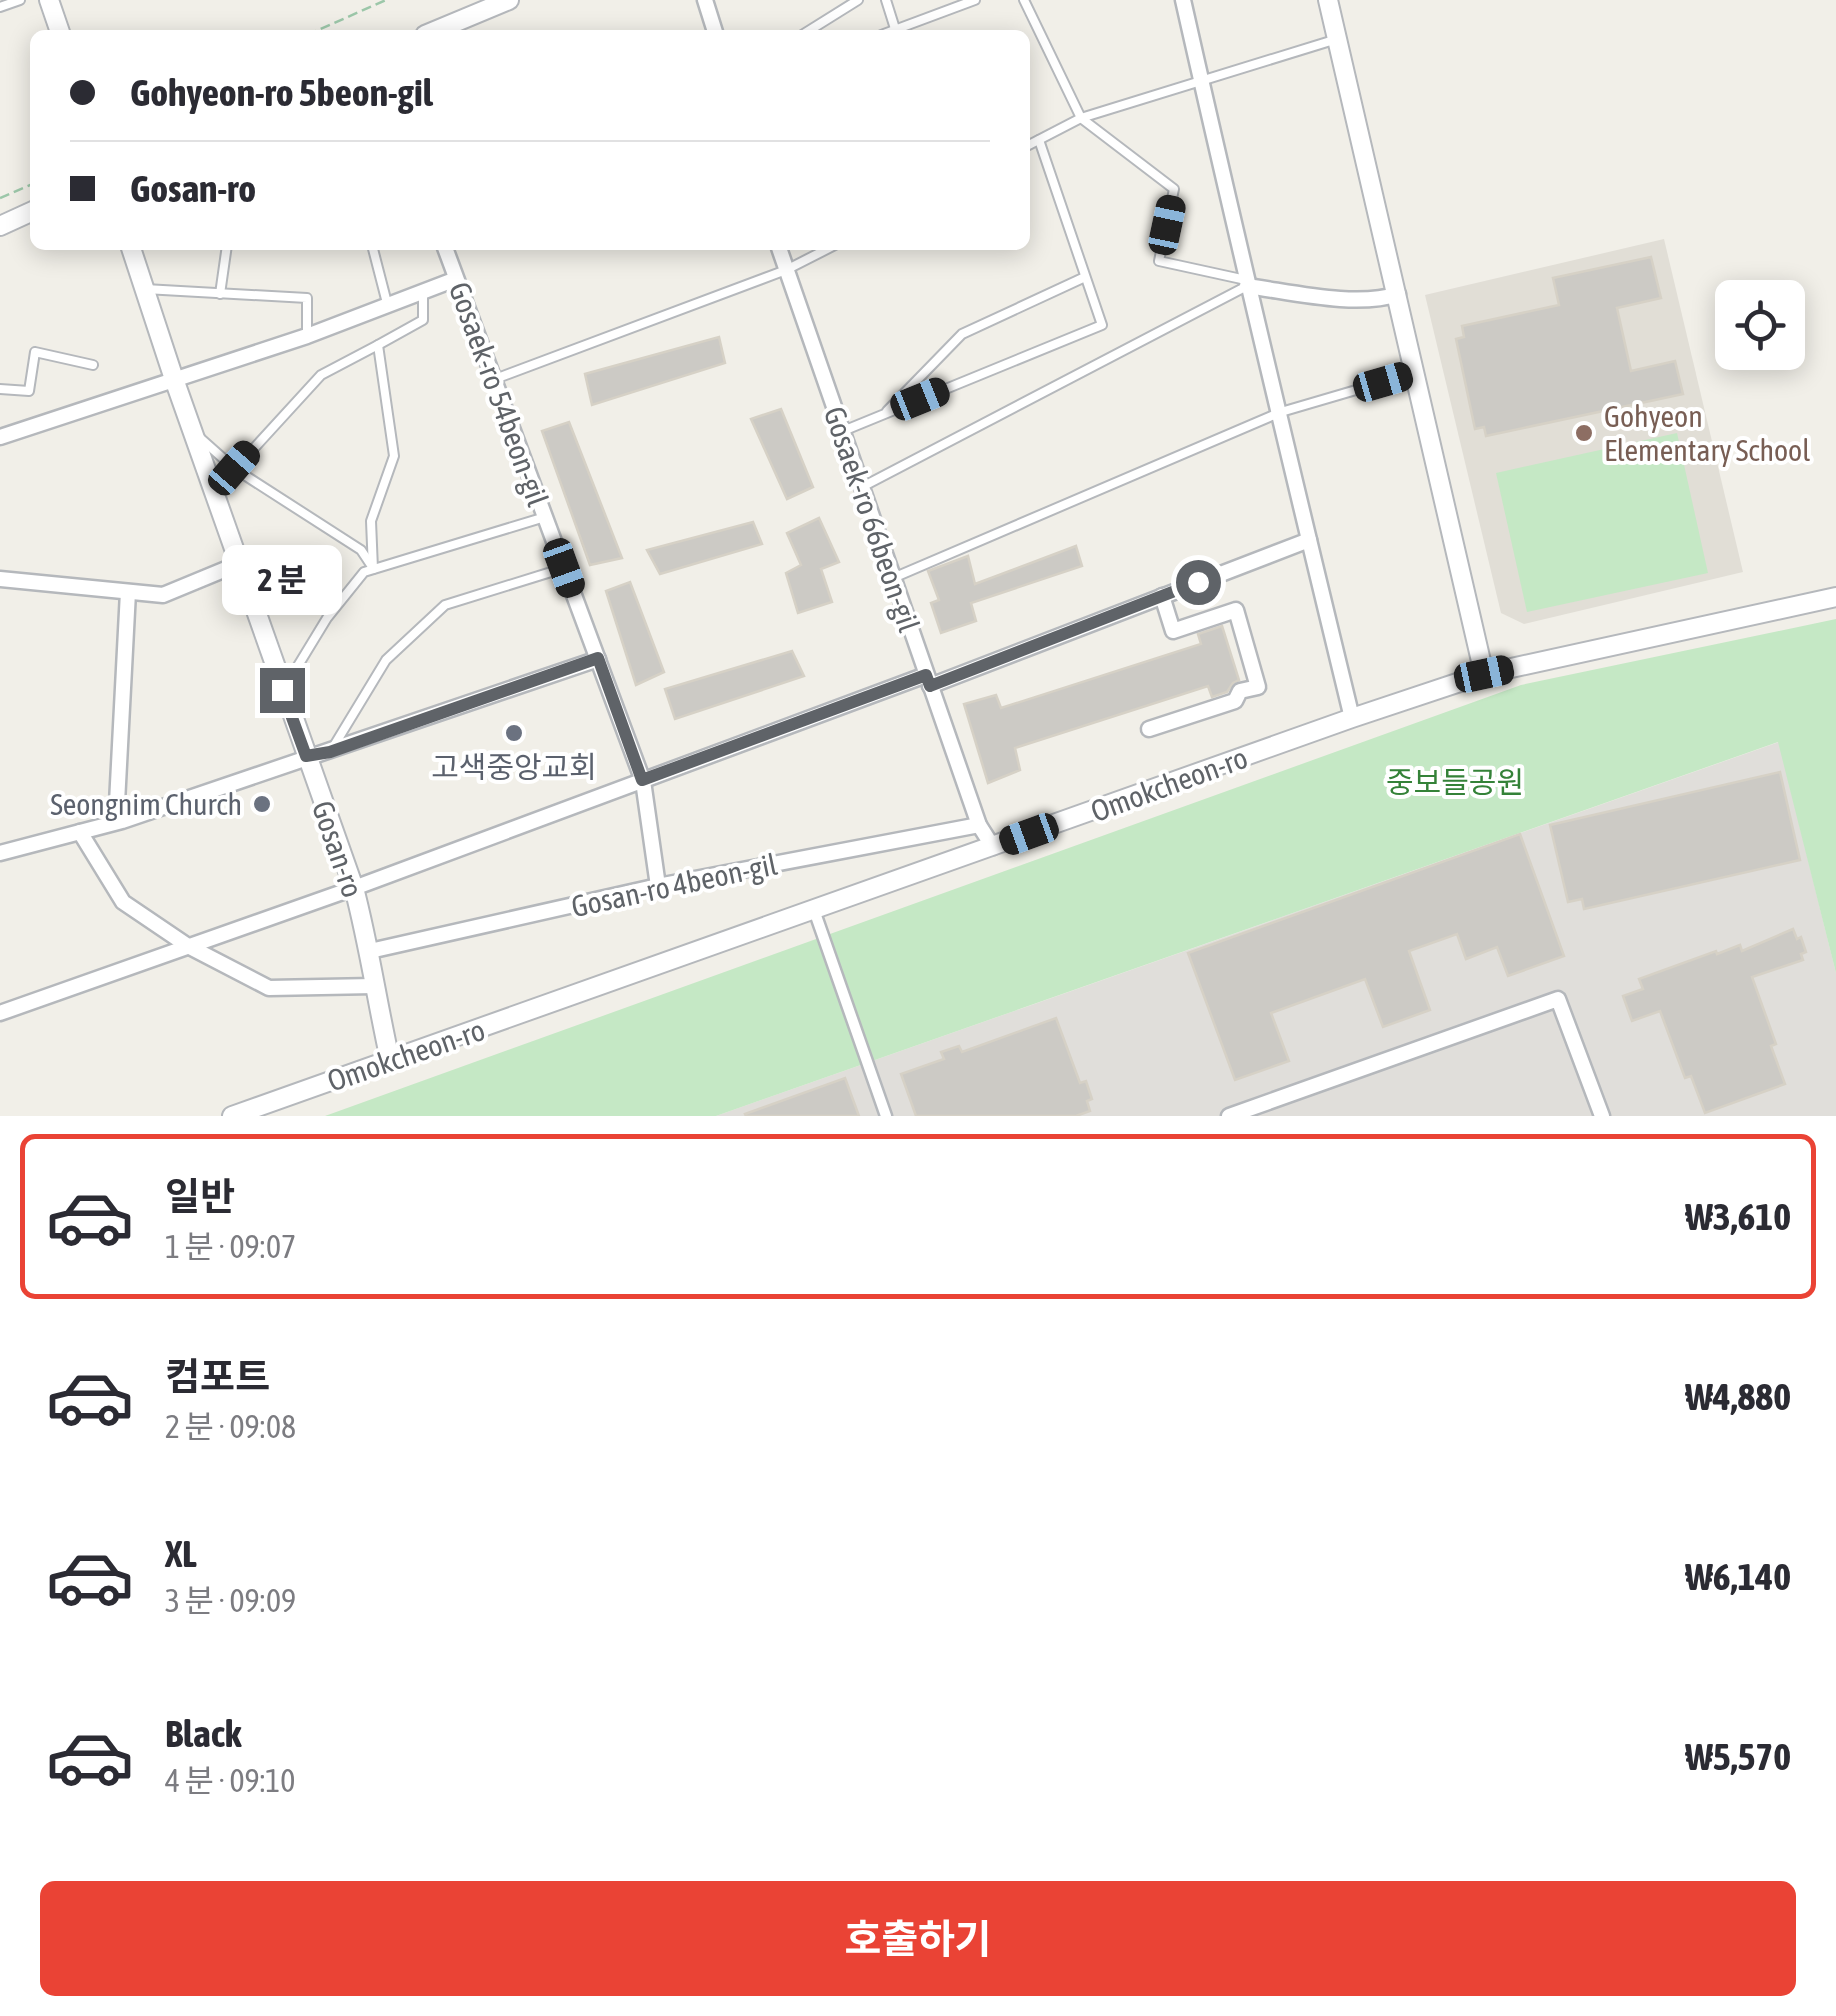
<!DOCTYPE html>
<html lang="ko">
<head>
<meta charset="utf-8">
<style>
	:root { --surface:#fff; --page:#f2f2f3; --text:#2b2b33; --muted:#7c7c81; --line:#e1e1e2; --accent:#ea4335 }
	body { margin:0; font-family:"Asap Condensed","Noto Sans KR",sans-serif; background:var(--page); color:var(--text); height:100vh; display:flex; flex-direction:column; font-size:38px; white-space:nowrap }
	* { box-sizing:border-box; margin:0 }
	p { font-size:32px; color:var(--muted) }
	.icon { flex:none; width:55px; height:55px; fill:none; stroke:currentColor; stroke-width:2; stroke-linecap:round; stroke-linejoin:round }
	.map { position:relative; height:1116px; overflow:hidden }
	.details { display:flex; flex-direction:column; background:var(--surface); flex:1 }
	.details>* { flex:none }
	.top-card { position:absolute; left:30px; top:30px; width:1000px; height:220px; border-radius:15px; box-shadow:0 5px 25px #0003; display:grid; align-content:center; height:220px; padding:0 40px; background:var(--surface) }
	.buttons { position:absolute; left:1715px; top:280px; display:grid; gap:20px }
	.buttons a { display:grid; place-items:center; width:90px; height:90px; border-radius:15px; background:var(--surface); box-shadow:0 5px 25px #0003; font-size:50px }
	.end { position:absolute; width:45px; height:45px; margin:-22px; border:12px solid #5f6368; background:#fff; box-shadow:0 0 0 5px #fff }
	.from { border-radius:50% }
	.bubble { position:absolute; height:70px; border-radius:15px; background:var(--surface); box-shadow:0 5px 25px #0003; font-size:32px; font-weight:700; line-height:70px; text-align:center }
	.car { position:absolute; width:30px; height:60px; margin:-30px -15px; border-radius:12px; box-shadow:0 0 8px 2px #0007; background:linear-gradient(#222 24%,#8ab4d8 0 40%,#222 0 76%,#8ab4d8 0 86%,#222 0) }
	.top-card b { display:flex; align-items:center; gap:35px; height:95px; font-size:38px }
	.top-card b+b { border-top:2px solid var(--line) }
	.top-card i { width:25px; height:25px; background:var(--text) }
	ul { padding:18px 0 0; list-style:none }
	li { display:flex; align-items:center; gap:30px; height:165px; margin:0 20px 15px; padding:0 20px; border:5px solid transparent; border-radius:15px }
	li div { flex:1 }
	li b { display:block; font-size:38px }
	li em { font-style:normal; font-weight:700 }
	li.current { border-color:var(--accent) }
	li>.icon { width:90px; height:90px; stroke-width:1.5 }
	.primary-button { display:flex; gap:20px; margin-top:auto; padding:20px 40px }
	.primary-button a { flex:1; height:115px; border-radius:15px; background:var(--accent); color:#fff; font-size:40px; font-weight:700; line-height:115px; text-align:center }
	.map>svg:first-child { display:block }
	.industrial { fill:#e0deda }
	.education { fill:#e1ded6 }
	.green { fill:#c5e8c5 }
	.building { fill:#cccac5; stroke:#d6d1c6; stroke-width:2.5 }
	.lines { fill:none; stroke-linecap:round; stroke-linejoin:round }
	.service-casing { stroke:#b5b8bc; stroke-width:12 }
	.pedestrian-casing { stroke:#b5b8bc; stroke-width:15 }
	.minor-casing { stroke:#b5b8bc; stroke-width:19 }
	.tertiary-casing { stroke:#b5b8bc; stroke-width:22 }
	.path { stroke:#9cc7a9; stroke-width:2.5; stroke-dasharray:10 5; stroke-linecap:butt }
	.service { stroke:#fff; stroke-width:8 }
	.pedestrian { stroke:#fff; stroke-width:10 }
	.minor { stroke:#fff; stroke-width:14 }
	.tertiary { stroke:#fff; stroke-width:18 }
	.route { stroke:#5f6368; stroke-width:12 }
	.education-dot { fill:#8d6e63; stroke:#fff; stroke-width:4 }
	.worship-dot { fill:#6b7280; stroke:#fff; stroke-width:4 }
	.labels { text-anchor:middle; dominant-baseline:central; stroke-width:8; stroke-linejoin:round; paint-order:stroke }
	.street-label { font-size:30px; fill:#5f6368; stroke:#fff }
	.education-label { font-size:30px; fill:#785e54; stroke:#fff; text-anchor:start }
	.worship-label { font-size:30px; fill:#5b616d; stroke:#fff }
	.park-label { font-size:30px; fill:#348238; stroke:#fff }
</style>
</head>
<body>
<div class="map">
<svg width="1836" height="1116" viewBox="0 0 1836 1116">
	<rect width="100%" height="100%" fill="#f1efe8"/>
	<!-- industrial -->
	<polygon class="industrial" points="1779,742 1836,973 1836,1116 716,1116"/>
	<!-- education -->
	<polygon class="education" points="1664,239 1743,572 1524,624 1501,613 1425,295"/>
	<!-- green -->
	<g class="green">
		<polygon points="1677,433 1708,573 1527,612 1496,473"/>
		<polygon points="1836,619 1836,973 1778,742 716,1116 325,1116 1521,685"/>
	</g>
	<!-- building -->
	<g class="building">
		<polygon points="1651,257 1661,298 1617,308 1631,371 1675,361 1683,394 1486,436 1484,427 1475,429 1456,339 1464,337 1462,326 1559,305 1553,278"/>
		<polygon points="719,337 725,363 592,405 585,374"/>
		<polygon points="781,409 813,487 787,499 751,419"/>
		<polygon points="569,422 622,558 590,565 542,431"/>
		<polygon points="819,518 839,562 821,569 832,602 798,613 786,573 801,565 787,533"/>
		<polygon points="753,522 762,544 660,574 647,550"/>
		<polygon points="1076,546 1082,566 971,603 976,621 941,633 931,603 939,600 928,571 968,556 975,584"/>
		<polygon points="630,582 664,672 636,685 606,591"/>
		<polygon points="1222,626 1239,680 1233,683 1227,692 1212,697 1208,686 1015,748 1020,770 988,783 964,704 996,695 1001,708 1201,644 1198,634"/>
		<polygon points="792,651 804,676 675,719 665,689"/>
		<polygon points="1780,772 1800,860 1584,909 1582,899 1568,902 1550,825"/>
		<polygon points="1520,834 1564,956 1508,976 1497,947 1466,959 1457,934 1409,951 1430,1010 1383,1027 1365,979 1271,1013 1289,1061 1235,1080 1188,953"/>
		<polygon points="1793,929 1797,939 1801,937 1806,952 1801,954 1803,960 1752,977 1776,1044 1771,1046 1785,1084 1705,1113 1691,1076 1685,1078 1660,1011 1632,1021 1623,996 1643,989 1639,979 1716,951 1717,954 1740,945 1742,951"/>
		<polygon points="1056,1018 1080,1083 1086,1081 1092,1099 1087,1101 1090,1111 1076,1116 916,1116 901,1074 944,1059 941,1052 959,1046 962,1052"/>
		<polygon points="845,1078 859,1116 746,1116 745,1114"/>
	</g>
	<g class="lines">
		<!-- service casing -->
		<g class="service-casing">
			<g id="service">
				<polyline points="886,0 897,35"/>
				<polyline points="1024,0 1081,118 1174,189 1159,261 1246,280"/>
				<polyline points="0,7 20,0"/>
				<polyline points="802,35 858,0"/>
				<polyline points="881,35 975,0"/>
				<polyline points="1025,147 1081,118 1337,39"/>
				<polyline points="372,245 387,303"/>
				<polyline points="145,289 307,298 307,336"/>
				<polyline points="220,294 227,245"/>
				<polyline points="378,345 423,320 423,291"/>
				<polyline points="495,379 786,270 835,245"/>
				<polyline points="0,389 29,391 35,352 93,365"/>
				<polyline points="887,411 962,334 1085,277"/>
				<polyline points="843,431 1102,325 1039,140"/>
				<polyline points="199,437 235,469 361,550 371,565"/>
				<polyline points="235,469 321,375 378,345 394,456 371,521 373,569"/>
				<polyline points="862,487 1247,286"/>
				<polyline points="893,578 1281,412 1414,373"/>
				<polyline points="285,687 327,618 364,572 545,517"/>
				<polyline points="332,749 386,660 445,605 564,568"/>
			</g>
		</g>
		<!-- pedestrian casing -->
		<g class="pedestrian-casing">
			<polyline id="pedestrian" points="814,910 886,1116"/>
		</g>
		<!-- minor casing -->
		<g class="minor-casing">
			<g id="minor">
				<polyline points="705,0 716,35"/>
				<path d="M1183 0C1237 240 1294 479 1352 718"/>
				<polyline points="444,245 643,781 658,886"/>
				<polyline points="778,245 979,825 993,847"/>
				<path d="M1247 286C1292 292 1356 308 1398 294"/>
				<polyline points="0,437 307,336 456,279"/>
				<polyline points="0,579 163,595 238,564"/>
				<polyline points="930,686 1309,540"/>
				<polyline points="1149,729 1235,701 1240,691 1258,687 1236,610 1173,631 1162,596"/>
				<polyline points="116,822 128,592"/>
				<polyline points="80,832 123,902 188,946 269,988 374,986"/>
				<polyline points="0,853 122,821 598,659"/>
				<polyline points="370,951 658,886 979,825"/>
				<polyline points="0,1013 354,888 926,675"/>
				<polyline points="1229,1116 1558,999 1602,1116"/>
			</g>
		</g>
		<!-- tertiary casing -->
		<g class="tertiary-casing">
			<g id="tertiary">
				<polyline points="49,0 61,35"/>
				<polyline points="1328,0 1484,674"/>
				<polyline points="425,35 509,0"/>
				<polyline points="0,226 35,210"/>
				<path d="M130 245 174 379 354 888C369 945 377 1002 390 1060"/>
				<polyline points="232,1116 1352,718 1484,674 1836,597"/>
			</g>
		</g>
		<!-- path -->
		<g class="path">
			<polyline points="307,35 386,0"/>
			<polyline points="0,198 35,183"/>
		</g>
		<!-- service -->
		<use href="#service" class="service"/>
		<!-- pedestrian -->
		<use href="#pedestrian" class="pedestrian"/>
		<!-- minor -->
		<use href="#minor" class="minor"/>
		<!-- tertiary -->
		<use href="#tertiary" class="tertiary"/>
	</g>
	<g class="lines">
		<!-- route -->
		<polyline class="route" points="282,690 306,756 330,752 598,658 642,780 926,675 930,686 1198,582"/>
	</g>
	<!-- markers -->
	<circle class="education-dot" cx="1584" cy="433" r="10"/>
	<g class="worship-dot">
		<circle cx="514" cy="733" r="10"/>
		<circle cx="262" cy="804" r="10"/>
	</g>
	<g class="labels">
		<!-- street labels -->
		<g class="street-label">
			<text transform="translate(499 394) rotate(70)">Gosaek-ro 54beon-gil</text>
			<text transform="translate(872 519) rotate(71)">Gosaek-ro 66beon-gil</text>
			<text transform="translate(1169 784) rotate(-20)">Omokcheon-ro</text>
			<text transform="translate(338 849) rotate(71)">Gosan-ro</text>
			<text transform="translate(674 885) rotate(-12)">Gosan-ro 4beon-gil</text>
			<text transform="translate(406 1055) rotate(-19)">Omokcheon-ro</text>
		</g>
		<!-- education labels -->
		<g class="education-label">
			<text x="1604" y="416">Gohyeon<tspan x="1604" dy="34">Elementary School</tspan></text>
		</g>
		<!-- worship labels -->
		<g class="worship-label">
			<text x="514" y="767">고색중앙교회</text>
			<text x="242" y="804" text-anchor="end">Seongnim Church</text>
		</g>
		<!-- park labels -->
		<g class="park-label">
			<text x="1455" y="782">중보들공원</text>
		</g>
	</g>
</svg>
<div class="buttons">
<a><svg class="icon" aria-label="locate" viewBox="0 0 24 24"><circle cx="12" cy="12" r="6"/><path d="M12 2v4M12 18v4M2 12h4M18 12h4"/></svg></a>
</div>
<i class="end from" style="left:1198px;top:582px"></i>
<i class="end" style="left:282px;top:690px"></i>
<div class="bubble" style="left:222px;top:545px;width:120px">2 분</div>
<i class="car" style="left:1167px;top:225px;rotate:12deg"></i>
<i class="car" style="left:1383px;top:382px;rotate:74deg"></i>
<i class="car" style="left:920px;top:399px;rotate:68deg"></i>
<i class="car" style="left:234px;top:468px;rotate:41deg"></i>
<i class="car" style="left:564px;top:568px;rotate:160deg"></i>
<i class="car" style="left:1484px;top:674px;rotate:78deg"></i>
<i class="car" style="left:1029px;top:834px;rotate:250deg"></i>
<div class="top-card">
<b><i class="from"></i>Gohyeon-ro 5beon-gil</b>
<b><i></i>Gosan-ro</b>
</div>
</div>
<section class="details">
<ul>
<li class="current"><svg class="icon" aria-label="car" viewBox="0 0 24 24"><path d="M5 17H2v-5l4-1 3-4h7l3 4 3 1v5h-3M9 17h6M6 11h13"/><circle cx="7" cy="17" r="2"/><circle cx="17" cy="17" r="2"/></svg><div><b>일반</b><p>1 분 · 09:07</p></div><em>₩3,610</em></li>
<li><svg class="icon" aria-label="car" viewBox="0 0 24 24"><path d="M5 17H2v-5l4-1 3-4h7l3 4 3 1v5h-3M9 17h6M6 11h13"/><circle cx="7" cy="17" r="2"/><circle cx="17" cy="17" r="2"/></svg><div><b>컴포트</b><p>2 분 · 09:08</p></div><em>₩4,880</em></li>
<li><svg class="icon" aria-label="car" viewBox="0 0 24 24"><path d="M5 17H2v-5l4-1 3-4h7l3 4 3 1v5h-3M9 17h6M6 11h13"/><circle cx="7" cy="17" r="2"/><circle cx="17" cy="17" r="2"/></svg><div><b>XL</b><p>3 분 · 09:09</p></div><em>₩6,140</em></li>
<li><svg class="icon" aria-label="car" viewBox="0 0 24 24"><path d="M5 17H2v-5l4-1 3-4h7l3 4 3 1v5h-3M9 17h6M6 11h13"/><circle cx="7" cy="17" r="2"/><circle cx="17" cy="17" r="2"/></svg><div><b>Black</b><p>4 분 · 09:10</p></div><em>₩5,570</em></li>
</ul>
<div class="primary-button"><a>호출하기</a></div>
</section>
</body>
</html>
